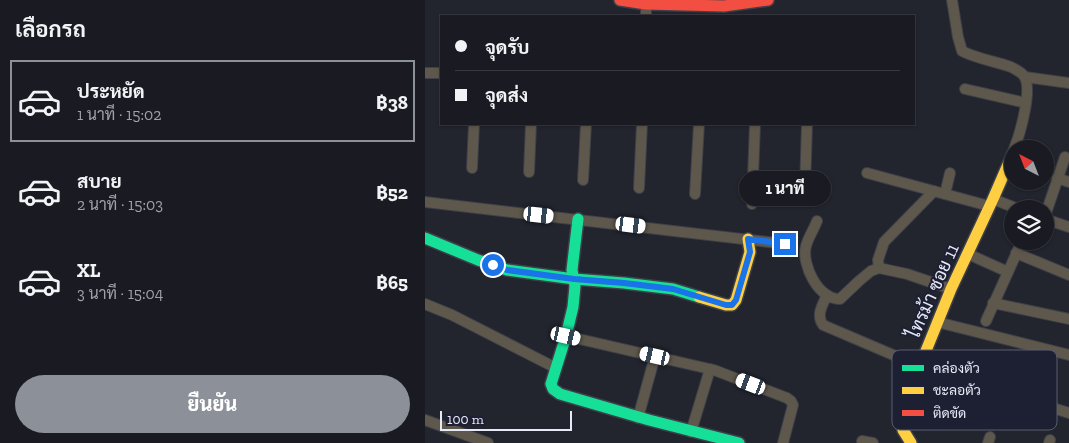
<!DOCTYPE html>
<html lang="th">
<head>
<meta charset="utf-8">
<style>
	:root { --surface:#1a1b22; --page:#23242a; --text:#f1f3f6; --muted:#9fa1a5; --line:#383940; --accent:#8c9099 }
	body { margin:0; font-family:"Zilla Slab",Sarabun,serif; background:var(--page); color:var(--text); height:100vh; display:flex; flex-direction:column; font-size:19px; white-space:nowrap }
	* { box-sizing:border-box; margin:0 }
	p { font-size:16px; color:var(--muted) }
	.icon { flex:none; width:28px; height:28px; fill:none; stroke:currentColor; stroke-width:2; stroke-linecap:round; stroke-linejoin:round }
	.map { position:relative; flex:1; overflow:hidden }
	.side { display:flex; flex-direction:column; background:var(--surface); width:425px }
	.side>* { flex:none }
	.top-card { position:absolute; left:15px; top:15px; width:475px; height:110px; border-radius:0px; box-shadow:0 1px 4px #0004,0 0 0 1px var(--line); display:grid; align-content:center; height:110px; padding:0 15px; background:var(--surface) }
	.needle { width:32px; rotate:318deg }
	.fabs { position:absolute; left:579px; top:140px; display:grid; gap:10px }
	.fabs a { display:grid; place-items:center; width:50px; height:50px; border-radius:50%; background:var(--surface); box-shadow:0 1px 4px #0004,0 0 0 1px var(--line); font-size:25px }
	.scale { position:absolute; left:15px; bottom:12px; width:132px; box-sizing:border-box; padding-left:5px; border:2px solid #e6e9f6; border-top:0; font-size:14px; line-height:18px; white-space:nowrap; color:#e6e9f6; -webkit-text-stroke:4px #1d2033; paint-order:stroke }
	.end { position:absolute; width:22px; height:22px; margin:-11px; border:6px solid #1a73e8; background:#fff; box-shadow:0 0 0 2px #fff }
	.from { border-radius:50% }
	.bubble { position:absolute; height:35px; border-radius:18px; background:var(--surface); box-shadow:0 1px 4px #0004,0 0 0 1px var(--line); font-size:16px; font-weight:800; line-height:35px; text-align:center }
	.car { position:absolute; width:15px; height:30px; margin:-15px -8px; border-radius:6px; box-shadow:0 0 4px 1px #0007; background:linear-gradient(#fff 24%,#345 0 40%,#fff 0 76%,#345 0 86%,#fff 0) }
	.top-card b { display:flex; align-items:center; gap:18px; height:48px; font-size:19px }
	.top-card b+b { border-top:1px solid var(--line) }
	.top-card i { width:12px; height:12px; background:var(--text) }
	ul { padding:0; list-style:none }
	li { display:flex; align-items:center; gap:15px; height:82px; margin:0 10px 8px; padding:0 5px; border:2px solid transparent; border-radius:0px }
	li div { flex:1 }
	li b { display:block; font-size:19px }
	li em { font-style:normal; font-weight:800 }
	li.selected { border-color:var(--accent) }
	li>.icon { width:45px; height:45px; stroke-width:1.5 }
	h2 { padding:0 15px; font-size:22px; line-height:60px }
	.primary-button { display:flex; gap:10px; margin-top:auto; padding:10px 15px }
	.primary-button a { flex:1; height:58px; border-radius:30px; background:var(--accent); color:#fff; font-size:20px; font-weight:800; line-height:58px; text-align:center }
	main { display:flex; flex:1; min-height:0 }
	.map>svg:first-child { display:block }
	.lines { fill:none; stroke-linecap:round; stroke-linejoin:round }
	.street-casing { stroke:#3e4049; stroke-width:12 }
	.fast-casing { stroke:#3e4049; stroke-width:14 }
	.slow-casing { stroke:#3e4049; stroke-width:14 }
	.jam-casing { stroke:#3e4049; stroke-width:14 }
	.street { stroke:#5e584c; stroke-width:10 }
	.fast { stroke:#16e098; stroke-width:11 }
	.slow { stroke:#ffcf43; stroke-width:11 }
	.jam { stroke:#f24e42; stroke-width:11 }
	.route { stroke:#1a73e8; stroke-width:6 }
	.labels { text-anchor:middle; dominant-baseline:central; stroke-width:4; stroke-linejoin:round; paint-order:stroke }
	.street-label { font-size:18px; fill:#e6e9f6; stroke:#1d2033 }
	.key { fill:#1d2033; stroke:#595c6e; stroke-width:1 }
	.key-label { font-size:14px; fill:#e6e9f6 }
</style>
</head>
<body>
<main>
<section class="side">
<h2>เลือกรถ</h2>
<ul>
<li class="selected"><svg class="icon" aria-label="car" viewBox="0 0 24 24"><path d="M5 17H2v-5l4-1 3-4h7l3 4 3 1v5h-3M9 17h6M6 11h13"/><circle cx="7" cy="17" r="2"/><circle cx="17" cy="17" r="2"/></svg><div><b>ประหยัด</b><p>1 นาที · 15:02</p></div><em>฿38</em></li>
<li><svg class="icon" aria-label="car" viewBox="0 0 24 24"><path d="M5 17H2v-5l4-1 3-4h7l3 4 3 1v5h-3M9 17h6M6 11h13"/><circle cx="7" cy="17" r="2"/><circle cx="17" cy="17" r="2"/></svg><div><b>สบาย</b><p>2 นาที · 15:03</p></div><em>฿52</em></li>
<li><svg class="icon" aria-label="car" viewBox="0 0 24 24"><path d="M5 17H2v-5l4-1 3-4h7l3 4 3 1v5h-3M9 17h6M6 11h13"/><circle cx="7" cy="17" r="2"/><circle cx="17" cy="17" r="2"/></svg><div><b>XL</b><p>3 นาที · 15:04</p></div><em>฿65</em></li>
</ul>
<div class="primary-button"><a>ยืนยัน</a></div>
</section>
<div class="map">
<svg width="644" height="443" viewBox="0 0 644 443">
	<rect width="100%" height="100%" fill="#22242e"/>
	<g class="lines">
		<!-- street casing -->
		<g class="street-casing">
			<g id="street">
				<path d="M527 0 533 37 537 51C552 59 570 61 586 67 590 69 596 72 599 76 608 89 595 134 589 149"/>
				<polyline points="221,16 221,4"/>
				<polyline points="0,73 16,73"/>
				<polyline points="600,77 644,83"/>
				<polyline points="540,89 601,103"/>
				<polyline points="47,168 49,124"/>
				<polyline points="104,172 106,124"/>
				<polyline points="442,173 564,206"/>
				<polyline points="632,178 644,182"/>
				<polyline points="158,180 161,124"/>
				<polyline points="214,188 217,124"/>
				<polyline points="380,189 382,124"/>
				<polyline points="270,194 274,124"/>
				<polyline points="520,194 525,173"/>
				<polyline points="568,199 593,209"/>
				<polyline points="0,202 360,244"/>
				<polyline points="327,204 330,124"/>
				<polyline points="620,216 640,157"/>
				<polyline points="620,219 644,227"/>
				<path d="M392 221C389 229 383 238 381 246 376 265 394 300 415 299L434 281 446 271 454 268 482 274 526 289"/>
				<polyline points="591,253 644,275"/>
				<polyline points="543,254 583,272"/>
				<polyline points="454,268 453,260 459,242 509,191"/>
				<path d="M402 295C397 306 391 315 398 325L494 366 644 413"/>
				<polyline points="568,303 644,319"/>
				<polyline points="0,304 27,315 131,368"/>
				<polyline points="561,321 597,241"/>
				<polyline points="512,322 644,355"/>
				<polyline points="141,336 289,370 362,398 366,401 368,405 358,443"/>
				<polyline points="213,418 230,356"/>
				<polyline points="0,420 63,443"/>
				<polyline points="266,432 285,369"/>
				<polyline points="437,441 448,443"/>
				<polyline points="563,443 565,437"/>
				<polyline points="624,443 625,440"/>
			</g>
		</g>
		<!-- fast casing -->
		<g class="fast-casing">
			<g id="fast">
				<polyline points="153,219 147,270 150,286 148,307 141,336 126,384 128,389 135,394 224,420 314,443"/>
				<polyline points="0,238 53,260 82,270 149,279 199,283 248,289 274,297"/>
			</g>
		</g>
		<!-- slow casing -->
		<g class="slow-casing">
			<g id="slow">
				<polyline points="274,297 301,305 307,305 311,300 325,252 323,239"/>
				<polyline points="486,443 478,430 475,415 526,289 568,199 588,153"/>
			</g>
		</g>
		<!-- jam casing -->
		<g class="jam-casing">
			<polyline id="jam" points="195,0 221,4 299,6 343,0"/>
		</g>
		<!-- street -->
		<use href="#street" class="street"/>
		<!-- fast -->
		<use href="#fast" class="fast"/>
		<!-- slow -->
		<use href="#slow" class="slow"/>
		<!-- jam -->
		<use href="#jam" class="jam"/>
	</g>
	<g class="lines">
		<!-- route -->
		<polyline class="route" points="68,265 82,270 149,279 199,283 248,289 301,305 307,305 311,300 325,252 323,239 360,244"/>
	</g>
	<g class="labels">
		<!-- street labels -->
		<g class="street-label">
			<text transform="translate(508 291) rotate(-66)">ไทรม้า ซอย 11</text>
		</g>
	</g>
	<!-- legend -->
	<rect x="467" y="350" width="165" height="80" rx="8" class="key"/>
	<rect x="477" y="365" width="22" height="6" fill="#16e098"/>
	<rect x="477" y="387" width="22" height="7" fill="#ffcf43"/>
	<rect x="477" y="410" width="22" height="6" fill="#f24e42"/>
	<g class="key-label">
		<text x="508" y="373">คล่องตัว</text>
		<text x="508" y="395">ชะลอตัว</text>
		<text x="508" y="418">ติดขัด</text>
	</g>
</svg>
<div class="fabs">
<a><svg class="needle" viewBox="-14 -14 28 28"><path d="M0-13l5 13h-10z" fill="#e53935"/><path d="M0 13l5-13h-10z" fill="#9fa1a5"/></svg></a>
<a><svg class="icon" aria-label="layers" viewBox="0 0 24 24"><path d="M12 4l9 5-9 5-9-5zM3 14l9 5 9-5"/></svg></a>
</div>
<div class="scale">100 m</div>
<i class="end from" style="left:68px;top:265px"></i>
<i class="end" style="left:360px;top:244px"></i>
<div class="bubble" style="left:314px;top:171px;width:92px">1 นาที</div>
<i class="car" style="left:114px;top:215px;rotate:96deg"></i>
<i class="car" style="left:206px;top:225px;rotate:97deg"></i>
<i class="car" style="left:141px;top:336px;rotate:103deg"></i>
<i class="car" style="left:230px;top:356px;rotate:283deg"></i>
<i class="car" style="left:326px;top:384px;rotate:291deg"></i>
<div class="top-card">
<b><i class="from"></i>จุดรับ</b>
<b><i></i>จุดส่ง</b>
</div>
</div>
</main>
</body>
</html>
